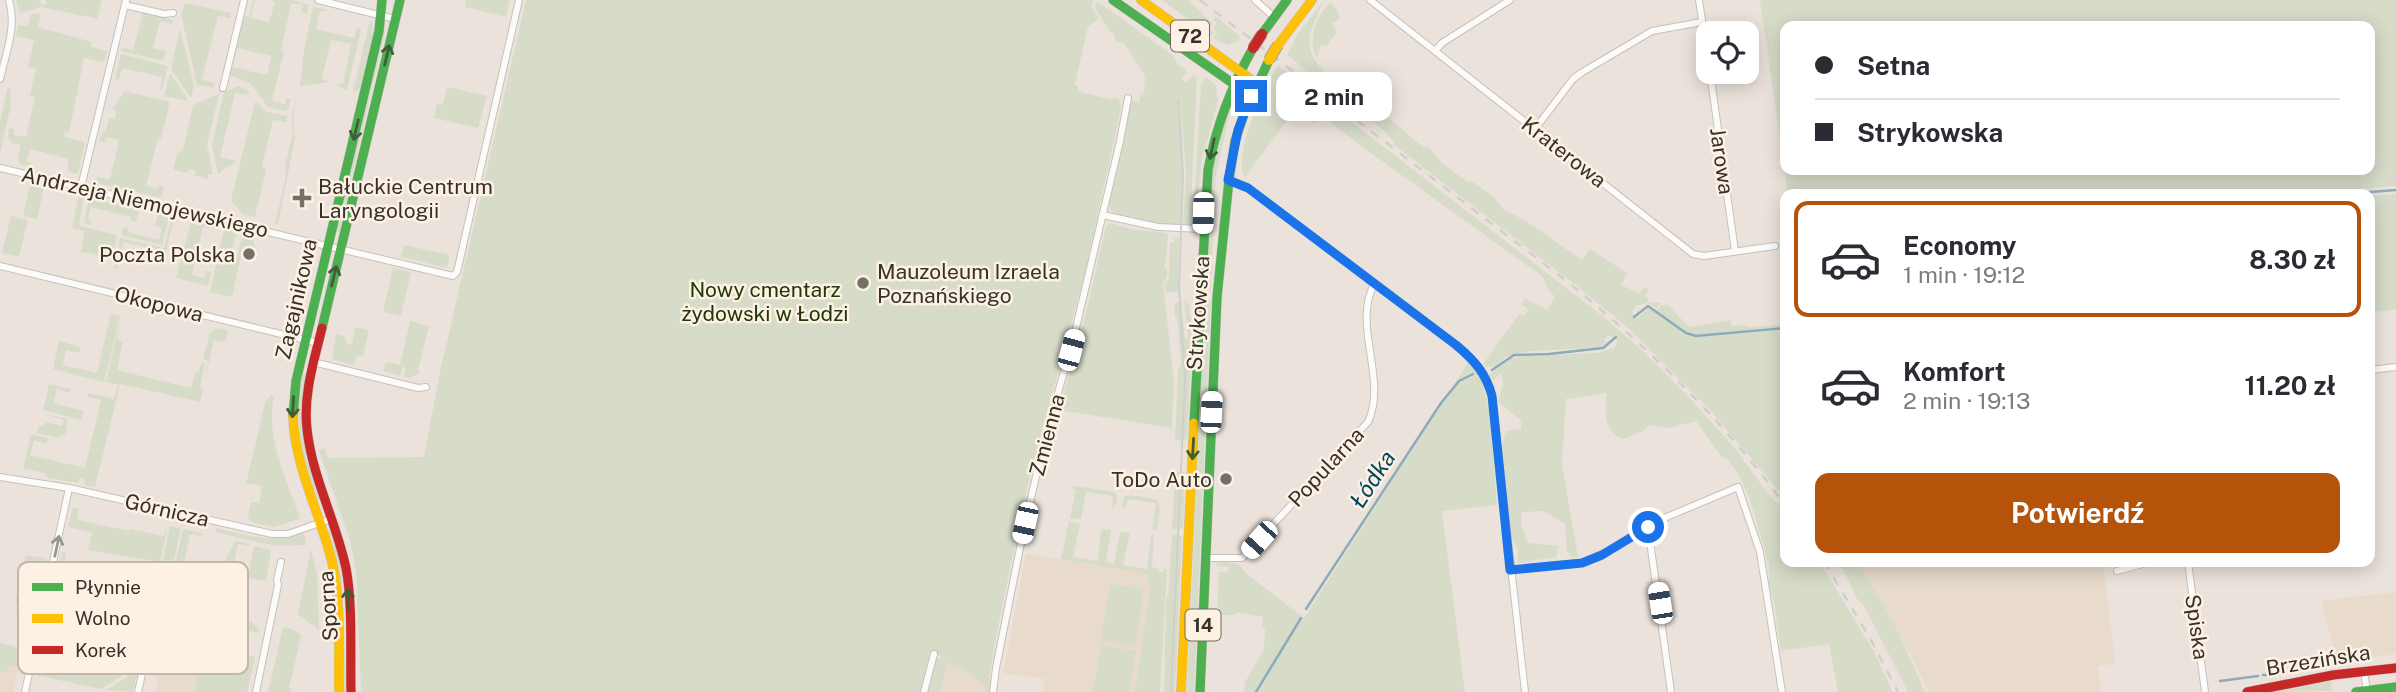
<!DOCTYPE html>
<html lang="pl">
<head>
<meta charset="utf-8">
<style>
	:root { --surface:#fff; --page:#f7f7f7; --text:#2b2b33; --muted:#7c7c81; --line:#e1e1e2; --accent:#b45309 }
	body { margin:0; font-family:"Public Sans",sans-serif; background:var(--page); color:var(--text); height:100vh; display:flex; flex-direction:column; font-size:26px; white-space:nowrap }
	* { box-sizing:border-box; margin:0 }
	p { font-size:23px; color:var(--muted) }
	.icon { flex:none; width:38px; height:38px; fill:none; stroke:currentColor; stroke-width:2; stroke-linecap:round; stroke-linejoin:round }
	.map { position:relative; flex:1; overflow:hidden }
	.drawer { position:absolute; left:1780px; top:189px; width:595px; height:378px; display:flex; flex-direction:column; background:var(--surface); border-radius:14px; box-shadow:0 4px 18px #0003 }
	.drawer>* { flex:none }
	.top-card { position:absolute; left:1780px; top:21px; width:595px; height:154px; border-radius:14px; box-shadow:0 4px 18px #0003; display:grid; align-content:center; height:154px; padding:0 35px; background:var(--surface) }
	.buttons { position:absolute; left:1696px; top:21px; display:grid; gap:14px }
	.buttons a { display:grid; place-items:center; width:63px; height:63px; border-radius:14px; background:var(--surface); box-shadow:0 4px 18px #0003; font-size:35px }
	.end { position:absolute; width:32px; height:32px; margin:-16px; border:9px solid #1a73e8; background:#fff; box-shadow:0 0 0 4px #fff }
	.from { border-radius:50% }
	.bubble { position:absolute; height:49px; border-radius:14px; background:var(--surface); box-shadow:0 4px 18px #0003; font-size:23px; font-weight:700; line-height:49px; text-align:center }
	.car { position:absolute; width:21px; height:42px; margin:-21px -10px; border-radius:9px; box-shadow:0 0 5px 2px #0007; background:linear-gradient(#fff 24%,#345 0 40%,#fff 0 76%,#345 0 86%,#fff 0) }
	.top-card b { display:flex; align-items:center; gap:24px; height:66px; font-size:26px }
	.top-card b+b { border-top:2px solid var(--line) }
	.top-card i { width:18px; height:18px; background:var(--text) }
	ul { padding:12px 0 0; list-style:none }
	li { display:flex; align-items:center; gap:21px; height:116px; margin:0 14px 10px; padding:0 21px; border:4px solid transparent; border-radius:14px }
	li div { flex:1 }
	li b { display:block; font-size:26px }
	li em { font-style:normal; font-weight:700 }
	li.current { border-color:var(--accent) }
	li>.icon { width:63px; height:63px; stroke-width:1.5 }
	.primary-button { display:flex; gap:14px; margin-top:auto; padding:14px 35px }
	.primary-button a { flex:1; height:80px; border-radius:14px; background:var(--accent); color:#fff; font-size:28px; font-weight:700; line-height:80px; text-align:center }
	.map>svg:first-child { display:block }
	.built { fill:#e8dbcb }
	.green { fill:#d7dcc9; fill-rule:evenodd }
	.lines { fill:none; stroke-linecap:round; stroke-linejoin:round }
	.stream { stroke:#8cacbc; stroke-width:2.5 }
	.street-casing { stroke:#c6c0ba; stroke-width:8 }
	.fast-casing { stroke:#c6c0ba; stroke-width:10 }
	.slow-casing { stroke:#c6c0ba; stroke-width:10 }
	.jam-casing { stroke:#c6c0ba; stroke-width:10 }
	.street { stroke:#fcfbfa; stroke-width:6 }
	.fast { stroke:#4caf50; stroke-width:9 }
	.slow { stroke:#ffc107; stroke-width:9 }
	.jam { stroke:#c62828; stroke-width:9 }
	.tram { stroke:#d1cfcd; stroke-width:2 }
	.rail { stroke:#d1cfcd; stroke-width:2.5; stroke-dasharray:9 9; stroke-linecap:butt }
	.slow-bridge-casing { stroke:#b0a192; stroke-width:12; stroke-linecap:butt }
	.jam-bridge-casing { stroke:#b0a192; stroke-width:12; stroke-linecap:butt }
	.slow-bridge { stroke:#ffc107; stroke-width:10 }
	.jam-bridge { stroke:#c62828; stroke-width:10 }
	.oneway { stroke:#3e5d38 }
	.oneway2 { stroke:#9a9692 }
	.route { stroke:#1a73e8; stroke-width:9 }
	.poi-dot { fill:#766f69; stroke:#fdf1e4; stroke-width:2.5 }
	.labels { text-anchor:middle; dominant-baseline:central; stroke-width:5; stroke-linejoin:round; paint-order:stroke }
	.shield { fill:#fdf1e4; stroke:#726b62; stroke-width:2 }
	.shield-label { font-size:19px; font-weight:bold; fill:#37312b }
	.street-label { font-size:21px; fill:#37312b; stroke:#fdf1e4 }
	.poi-label { font-size:21px; fill:#37312b; stroke:#fdf1e4; text-anchor:start }
	.park-label { font-size:21px; fill:#213707; stroke:#fdf1e4 }
	.water-label { font-size:23px; font-style:italic; fill:#004661; stroke:#fdf1e4 }
	.key { fill:#fdf1e4; stroke:#c2b7ac; stroke-width:2 }
	.key-label { font-size:19px; fill:#37312b }
</style>
</head>
<body>
<div class="map">
<svg width="2396" height="692" viewBox="0 0 2396 692">
	<rect width="100%" height="100%" fill="#ebe3db"/>
	<!-- built -->
	<g class="built">
		<polygon points="1026,554 1147,573 1150,587 1135,692 1043,692 1044,679 1003,673"/>
		<polygon points="1858,562 2103,562 2115,664 2098,666 2101,692 1928,692 1912,657"/>
		<polygon points="2396,592 2396,654 2338,663 2321,601"/>
		<polygon points="170,640 255,657 247,692 155,692 158,678 155,677 157,668 160,669 165,648 168,648"/>
		<polygon points="0,643 28,650 26,659 18,667 13,692 0,692"/>
		<polygon points="948,663 958,666 974,677 985,686 984,692 941,692"/>
	</g>
	<!-- green -->
	<g class="green">
		<polygon points="16,0 40,0 42,5 46,4 45,0 102,0 97,19 41,7 20,13"/>
		<polygon points="253,0 255,0 251,18 269,22 275,2 270,0 291,0 309,5 307,14 302,13 303,5 291,3 281,50 284,52 272,101 285,104 287,98 291,99 289,107 285,111 268,107 250,83 230,75 232,67 267,75 271,56 236,48 244,16 249,17"/>
		<polygon points="466,0 510,0 506,17 465,7"/>
		<path d="M526 0H1093L1092 8 1099 18 1088 27 1075 85 1078 86 1077 91 1113 100 1114 96 1120 101 1121 108 1085 273 1028 483 998 627 989 678 992 682 990 692H984L985 686C973 676 963 667 948 663L941 692H927L936 658 940 659 941 656 930 653 920 692H361L356 570 350 541 319 450 325 448 328 458 424 457 439 376Z"/>
		<polygon points="1162,0 1188,0 1213,24 1209,29 1214,32 1211,36"/>
		<path d="M1760 0H2396V186L2292 194H1788ZM1785 26H2370V170H1785Z"/>
		<path d="M1097 1 1174 56 1176 62 1187 71 1181 79 1187 83 1193 75 1197 78 1190 224 1183 225 1186 174 1180 98 1184 174 1182 225 1159 224 1134 219 1133 217 1131 216 1130 218C1118 215 1108 214 1109 200L1131 101 1139 102 1141 93H1144L1145 76 1123 42 1117 43 1113 32H1110L1095 8Z"/>
		<path d="M1323 2C1309 34 1299 48 1328 75L1334 71 1424 148 1426 146 1429 148 1443 164 1469 183 1471 181 1494 197 1503 209 1526 221 1582 260 1590 249 1627 273 1621 285 1639 293 1644 287 1649 290 1646 294 1649 302 1661 303 1656 308 1647 303 1636 306 1632 312 1635 318 1639 317 1649 308 1688 335 1698 337 1785 330V491L1783 489 1782 491 1778 490 1711 411 1628 328 1573 283 1394 145 1392 139 1375 123 1287 55 1299 32Z"/>
		<path d="M1331 2 1337 10 1340 19 1332 23 1337 32 1326 46 1321 45 1317 58C1307 39 1316 16 1331 2Z"/>
		<polygon points="185,3 231,13 230,18 218,16 202,80 215,83 214,88 197,85 181,14"/>
		<polygon points="313,7 326,9 325,11 320,11 316,29 354,38 357,28 361,29 347,90 339,87 337,83 343,84 351,44 331,40 322,79 330,82 300,86 304,50"/>
		<polygon points="36,13 41,14 38,27 92,42 91,47 107,51 104,62 84,58 69,133 65,132 64,137 85,142 78,174 67,171 69,159 30,149 26,161 31,163 31,167 20,164 18,160 21,145 11,143 8,137 9,128 14,129 14,135 26,137 35,97 30,96 36,69 28,67 34,40 16,36 18,25 28,26 31,14"/>
		<polygon points="143,13 173,20 172,24 160,21 153,48 166,51 163,61 121,51 122,48 133,50"/>
		<polygon points="1216,16 1240,37 1238,41 1228,45 1213,38 1218,32 1213,28 1217,23 1213,20"/>
		<polygon points="370,20 373,26 373,35 360,89 353,92"/>
		<polygon points="387,24 339,233 336,232 386,25"/>
		<polygon points="180,29 194,86 191,98 171,69"/>
		<polygon points="121,54 168,66 162,90 160,90 162,77 122,68 119,80 115,79"/>
		<path d="M1278 65 1605 318 1643 351 1686 394 1733 446 1773 500C1792 509 1785 543 1785 562H1820L1873 650 1893 692H1838L1829 644 1781 651 1774 603 1769 586V566L1751 502 1740 477 1726 457 1723 459 1696 421 1669 428 1650 425 1641 432 1623 439C1602 431 1606 412 1606 393L1566 399 1562 464 1578 557 1572 558 1567 551 1565 524 1543 511 1522 512 1521 525 1528 543 1559 546 1556 557 1518 563V549L1511 535 1500 453 1506 431 1521 429V420L1498 402 1503 384 1502 373 1493 380 1489 375 1510 359 1526 356 1597 353 1615 348 1617 338 1608 336 1604 340 1607 341 1600 348 1530 351 1505 357 1496 366 1485 367 1483 364 1519 314 1525 315 1529 310 1521 304 1525 298 1547 310 1555 297 1547 288 1543 277 1361 146 1321 114 1314 123 1303 116 1289 118 1245 177C1231 157 1265 84 1278 65Z"/>
		<polygon points="170,73 188,100 188,101 164,96"/>
		<polygon points="1206,77 1216,86 1218,101 1202,159 1196,215 1193,222 1201,85"/>
		<polygon points="238,86 249,91 248,95 235,93 220,157 236,161 218,174 212,145 224,92"/>
		<polygon points="8,87 10,88 11,105 0,153 0,121"/>
		<polygon points="447,87 487,96 478,128 434,118 437,104 443,105"/>
		<polygon points="125,91 170,102 161,139 158,138 146,186 158,189 159,185 164,186 161,198 96,183 97,177 110,180 119,140 107,137 105,142 99,141 103,132 106,130 109,118 115,119 116,111 112,110 113,108"/>
		<polygon points="297,92 293,119 295,138 278,225 275,223 286,177 285,165 293,133 291,119"/>
		<polygon points="219,94 207,144 213,174 208,175 208,179 195,176 196,171 188,169 187,173 173,170 177,154 183,150 193,105"/>
		<polygon points="255,102 257,102 267,112 287,116 286,122 273,120 262,167 266,169 255,217 243,214 231,200"/>
		<path d="M1231 106 1215 180 1211 290H1206C1208 239 1206 149 1231 106Z"/>
		<polygon points="30,184 44,187 37,219 23,216"/>
		<polygon points="79,194 84,197 79,224 80,226 117,235 112,258 83,252 81,254 84,231 72,228"/>
		<polygon points="2396,194 2396,309 2374,312 2370,286 2370,196"/>
		<polygon points="89,198 139,209 136,222 130,220 131,217 91,207 88,219 92,220 91,225 84,223"/>
		<polygon points="158,214 169,216 162,245 121,235 123,227 128,228 128,232 159,240 162,228 155,226"/>
		<polygon points="11,216 28,220 19,257 2,253"/>
		<polygon points="172,217 174,217 166,252 124,242 117,269 115,268 120,238 164,248"/>
		<polygon points="191,221 216,226 216,229 203,227 192,275 204,278 206,271 211,272 208,286 176,278"/>
		<path d="M1111 223 1131 229 1166 233 1168 235 1166 263H1164V267C1171 270 1166 279 1163 284L1174 383 1171 440V428L1059 410 1086 313 1106 226Z"/>
		<polygon points="224,229 237,232 228,263 235,264 243,233 253,236 255,250 243,247 232,297 210,292"/>
		<polygon points="1174,238 1179,239 1178,280 1181,291 1167,293 1164,285 1169,278 1170,242 1174,243"/>
		<polygon points="404,245 450,255 447,268 401,257"/>
		<polygon points="393,268 411,272 401,316 383,312"/>
		<polygon points="1184,300 1190,306 1189,315 1192,318 1189,328 1192,329 1187,439 1175,441 1178,370 1181,364 1177,317 1175,317 1174,303 1181,302 1185,338 1188,338"/>
		<polygon points="1205,300 1211,300 1194,692 1187,692"/>
		<polygon points="1665,302 1689,327 1731,320 1732,326 1744,325 1748,327 1780,325 1779,327 1700,336 1684,331 1656,310 1662,305 1665,306"/>
		<polygon points="111,314 120,316 104,382 53,369 59,341 81,347 79,353 66,350 63,365 97,373"/>
		<polygon points="121,316 117,340 123,342 117,370 191,388 195,372 198,373 202,362 205,364 200,387 203,389 200,402 120,384 95,487 84,485 85,480 80,478 78,483 47,478 45,473 23,469 31,434 48,438 46,444 34,440 30,455 85,468 101,400 87,397 88,393 114,399 118,385 106,382"/>
		<polygon points="410,321 429,326 418,370 420,373 410,378 404,377 406,368 402,367 400,376 383,371 386,362 400,365"/>
		<polygon points="355,327 369,330 363,356 357,355 354,365 332,359 336,334 344,336 347,344 352,345"/>
		<polygon points="217,328 228,330 225,342 214,340 204,385 208,361 203,359 210,333"/>
		<polygon points="1469,361 1482,377 1490,415 1497,505 1442,511 1465,692 1244,692 1245,682 1264,650 1265,628 1262,628 1263,617 1236,612 1235,615 1217,615 1219,572 1227,572 1228,567 1217,566 1216,562 1238,563 1247,574 1304,618"/>
		<path d="M303 373 306 374C298 425 303 451 320 500L316 501C301 454 294 422 303 373Z"/>
		<polygon points="49,384 71,389 70,393 57,389 53,403 84,411 81,420 43,410"/>
		<path d="M270 395 274 396C265 437 287 480 300 519L273 527 251 522 248 516 251 502 259 503 262 486 222 480 246 484 266 399H269Z"/>
		<polygon points="42,413 68,419 65,435 60,435 59,438 37,433 39,425 44,426 46,422 62,426 64,420"/>
		<polygon points="1175,472 1185,472 1183,528 1172,530"/>
		<polygon points="1075,486 1114,492 1117,495 1116,504 1112,508 1113,496 1086,492 1081,519 1070,518 1076,490 1071,488"/>
		<path d="M1129 495C1163 500 1162 496 1157 531L1152 530 1156 503 1128 499 1126 508 1122 507 1124 497Z"/>
		<polygon points="73,507 79,508 77,520 129,531 130,529 164,536 168,525 160,562 88,550 92,532 68,527"/>
		<polygon points="1069,521 1080,524 1073,557 1098,561 1101,529 1111,530 1106,562 1114,564 1120,532 1130,533 1123,565 1147,569 1151,534 1154,535 1152,567 1158,569 1159,572 1164,572 1164,569 1167,569 1160,692 1135,692 1150,587 1147,574 1061,559"/>
		<polygon points="170,526 181,529 170,578 160,575"/>
		<path d="M216 528C246 535 274 544 304 533L306 543 305 545 276 546 215 532Z"/>
		<polygon points="183,529 202,533 202,536 190,534 176,600 187,603 187,605 167,601"/>
		<polygon points="327,530 331,530 342,568 346,692 343,692 338,569"/>
		<polygon points="1172,534 1182,536 1175,692 1164,692 1166,602 1169,589"/>
		<polygon points="236,541 250,544 249,546 238,544 224,610 235,613 235,615 195,606 200,569 218,572"/>
		<polygon points="254,546 271,550 266,581 248,578"/>
		<polygon points="311,549 317,573 319,630 298,614"/>
		<polygon points="62,552 66,553 64,564 118,575 121,581 135,583 130,604 54,587"/>
		<polygon points="26,555 45,558 48,562 36,615 16,611 18,604 15,603"/>
		<polygon points="1834,562 1858,562 1898,631 1925,692 1908,692 1863,604 1857,599 1844,571"/>
		<polygon points="1110,584 1144,589 1135,647 1101,641"/>
		<polygon points="183,607 251,621 261,633 165,613"/>
		<polygon points="283,627 293,629 301,635 289,688 292,689 291,692 268,692"/>
		<polygon points="44,639 48,640 46,651 99,663 100,660 135,668 101,689 35,675"/>
		<polygon points="0,643 28,650 26,659 18,667 10,665 6,672 0,671"/>
		<polygon points="1101,645 1136,651 1129,692 1093,692"/>
		<polygon points="215,649 255,657 247,692 194,692 199,670 189,668 190,666 211,670 212,666 216,666 218,661 214,659"/>
		<polygon points="138,670 133,692 106,690"/>
		<polygon points="2331,681 2332,691 2272,692"/>
	</g>
	<g class="lines">
		<!-- stream -->
		<g class="stream">
			<polyline points="2345,194 2396,190"/>
			<polyline points="1634,317 1648,306 1686,333 1696,336 1785,328"/>
			<polyline points="1492,370 1514,355 1549,354 1603,348 1616,337"/>
			<polyline points="1306,609 1441,403 1459,381 1473,374"/>
			<polyline points="2263,675 2269,675"/>
			<polyline points="2220,681 2258,676"/>
			<polyline points="1256,692 1301,618"/>
		</g>
		<!-- street casing -->
		<g class="street-casing">
			<g id="street">
				<polyline points="318,0 395,19"/>
				<polyline points="1255,0 1274,17"/>
				<polyline points="1370,0 1693,254 1704,256 1775,246"/>
				<polyline points="1699,0 1708,61"/>
				<polyline points="125,5 164,14 173,13"/>
				<polyline points="1435,51 1442,43 1510,0"/>
				<polyline points="1710,72 1735,251"/>
				<path d="M0 79C6 53 17 26 9 0"/>
				<polyline points="223,88 244,0"/>
				<polyline points="1535,129 1573,79 1581,73 1652,31 1702,22"/>
				<polyline points="0,168 453,276 457,272 519,0"/>
				<path d="M1229 180 1248 188 1456 345C1474 360 1486 373 1492 396L1525 692"/>
				<polyline points="81,187 126,0"/>
				<polyline points="1103,215 1158,227 1203,229"/>
				<polyline points="0,266 318,343"/>
				<polyline points="313,362 418,388 426,387"/>
				<polyline points="2370,370 2396,367"/>
				<polyline points="0,477 69,488 272,534 288,534 331,519"/>
				<polyline points="1648,527 1671,692"/>
				<path d="M1205 558H1242L1368 422C1388 379 1352 327 1374 284"/>
				<polyline points="2188,562 2205,692"/>
				<polyline points="1510,570 1582,563 1614,548 1662,519 1738,487 1760,552 1782,692"/>
				<polyline points="2117,571 2150,562"/>
				<polyline points="2364,671 2367,692"/>
				<polyline points="25,692 69,488"/>
				<polyline points="138,692 163,579"/>
				<polyline points="256,692 278,585 277,580 281,562"/>
				<polyline points="924,692 934,654"/>
				<polyline points="993,692 996,668 1025,523 1043,447 1075,332 1120,141 1128,98"/>
			</g>
		</g>
		<!-- fast casing -->
		<g class="fast-casing">
			<g id="fast">
				<polyline points="1113,0 1251,96"/>
				<polyline points="1262,34 1287,0"/>
				<polyline points="322,328 400,0"/>
				<polyline points="293,416 296,381 379,31 382,0"/>
				<path d="M1194 423 1208 170C1216 126 1231 87 1253 48"/>
				<polyline points="1200,692 1217,297 1229,180 1235,141 1244,114 1269,60"/>
				<polyline points="2356,692 2396,687"/>
			</g>
		</g>
		<!-- slow casing -->
		<g class="slow-casing">
			<g id="slow">
				<polyline points="1141,0 1256,83"/>
				<polyline points="1278,45 1312,0"/>
				<path d="M293 416C295 468 320 513 332 562 342 605 338 649 339 692"/>
				<polyline points="1181,692 1194,423"/>
			</g>
		</g>
		<!-- jam casing -->
		<g class="jam-casing">
			<g id="jam">
				<path d="M322 328C314 361 303 395 307 429 312 477 336 521 346 568 353 605 350 653 351 692"/>
				<polyline points="2247,692 2333,675 2396,668"/>
			</g>
		</g>
		<!-- street -->
		<use href="#street" class="street"/>
		<!-- fast -->
		<use href="#fast" class="fast"/>
		<!-- slow -->
		<use href="#slow" class="slow"/>
		<!-- jam -->
		<use href="#jam" class="jam"/>
		<!-- tram -->
		<polyline class="tram" points="1171,692 1185,379 1179,287 1183,174 1178,100"/>
		<!-- rail -->
		<g class="rail">
			<path d="M1200 0 1564 279C1647 346 1722 419 1785 505"/>
			<polyline points="1824,562 1870,638 1898,692"/>
		</g>
		<!-- slow-bridge casing -->
		<g class="slow-bridge-casing">
			<polyline id="slow-bridge" points="1269,60 1278,45"/>
		</g>
		<!-- jam-bridge casing -->
		<g class="jam-bridge-casing">
			<polyline id="jam-bridge" points="1253,48 1262,34"/>
		</g>
		<!-- slow-bridge -->
		<use href="#slow-bridge" class="slow-bridge"/>
		<!-- jam-bridge -->
		<use href="#jam-bridge" class="jam-bridge"/>
	</g>
	<!-- one-way arrows -->
	<defs><path id="oneway-shaft" d="M-6 0H5M1.5-3L5.5 0L1.5 3" fill="none" stroke-width="1.6" stroke-linecap="round" stroke-linejoin="round" transform="scale(1.75)"/></defs>
	<g class="oneway">
		<use href="#oneway-shaft" transform="translate(387 55) rotate(-77)"/>
		<use href="#oneway-shaft" transform="translate(356 130) rotate(103)"/>
		<use href="#oneway-shaft" transform="translate(1212 149) rotate(102)"/>
		<use href="#oneway-shaft" transform="translate(334 276) rotate(-76)"/>
		<use href="#oneway-shaft" transform="translate(293 407) rotate(93)"/>
		<use href="#oneway-shaft" transform="translate(1193 449) rotate(93)"/>
		<use href="#oneway-shaft" transform="translate(348 599) rotate(-92)"/>
	</g>
	<use class="oneway2" href="#oneway-shaft" transform="translate(57 546) rotate(-78)"/>
	<g class="lines">
		<!-- route -->
		<path class="route" d="M1251 96 1238 130 1228 180 1248 188 1456 345C1474 360 1486 373 1492 396L1510 570 1582 563 1602 555 1648 527"/>
	</g>
	<!-- markers -->
	<g class="poi-dot">
		<path d="M298.5 187.5h7v7h7v7h-7v7h-7v-7h-7v-7h7z"/>
		<circle cx="249" cy="254" r="7"/>
		<circle cx="863" cy="283" r="7"/>
		<circle cx="1226" cy="479" r="7"/>
	</g>
	<g class="labels">
		<!-- shield labels -->
		<g class="shield">
			<rect x="1171" y="20.5" width="38" height="31" rx="5"/>
			<rect x="1185.5" y="609.5" width="35" height="31" rx="5"/>
		</g>
		<g class="shield-label">
			<text x="1190" y="36">72</text>
			<text x="1203" y="625">14</text>
		</g>
		<!-- street labels -->
		<g class="street-label">
			<text transform="translate(1564 152) rotate(38)">Kraterowa</text>
			<text transform="translate(1722 161) rotate(82)">Jarowa</text>
			<text transform="translate(145 202) rotate(13)">Andrzeja Niemojewskiego</text>
			<text transform="translate(296 299) rotate(-77)">Zagajnikowa</text>
			<text transform="translate(159 304) rotate(14)">Okopowa</text>
			<text transform="translate(1198 313) rotate(-86)">Strykowska</text>
			<text transform="translate(1047 435) rotate(-75)">Zmienna</text>
			<text transform="translate(1326 467) rotate(-47)">Popularna</text>
			<text transform="translate(167 510) rotate(13)">Górnicza</text>
			<text transform="translate(328 606) rotate(-94)">Sporna</text>
			<text transform="translate(2197 627) rotate(82)">Spiska</text>
			<text transform="translate(2318 660) rotate(-9)">Brzezińska</text>
		</g>
		<!-- poi labels -->
		<g class="poi-label">
			<text x="318" y="186">Bałuckie Centrum<tspan x="318" dy="24">Laryngologii</tspan></text>
			<text x="235" y="254" text-anchor="end">Poczta Polska</text>
			<text x="877" y="271">Mauzoleum Izraela<tspan x="877" dy="24">Poznańskiego</tspan></text>
			<text x="1212" y="479" text-anchor="end">ToDo Auto</text>
		</g>
		<!-- park labels -->
		<g class="park-label">
			<text x="765" y="289">Nowy cmentarz<tspan x="765" dy="24">żydowski w Łodzi</tspan></text>
		</g>
		<!-- water labels -->
		<g class="water-label">
			<text transform="translate(1372 479) rotate(-57)">Łódka</text>
		</g>
	</g>
	<!-- legend -->
	<rect x="18" y="562" width="230" height="112" rx="10" class="key"/>
	<rect x="32" y="583" width="31" height="8" fill="#4caf50"/>
	<rect x="32" y="614" width="31" height="9" fill="#ffc107"/>
	<rect x="32" y="646" width="31" height="8" fill="#c62828"/>
	<g class="key-label">
		<text x="75" y="594">Płynnie</text>
		<text x="75" y="625">Wolno</text>
		<text x="75" y="657">Korek</text>
	</g>
</svg>
<div class="buttons">
<a><svg class="icon" aria-label="locate" viewBox="0 0 24 24"><circle cx="12" cy="12" r="6"/><path d="M12 2v4M12 18v4M2 12h4M18 12h4"/></svg></a>
</div>
<i class="end from" style="left:1648px;top:527px"></i>
<i class="end" style="left:1251px;top:96px"></i>
<div class="bubble" style="left:1276px;top:72px;width:116px">2 min</div>
<i class="car" style="left:1203px;top:213px;rotate:182deg"></i>
<i class="car" style="left:1071px;top:350px;rotate:15deg"></i>
<i class="car" style="left:1211px;top:412px;rotate:3deg"></i>
<i class="car" style="left:1025px;top:523px;rotate:192deg"></i>
<i class="car" style="left:1259px;top:540px;rotate:222deg"></i>
<i class="car" style="left:1660px;top:603px;rotate:351deg"></i>
<div class="top-card">
<b><i class="from"></i>Setna</b>
<b><i></i>Strykowska</b>
</div>
<section class="drawer">
<ul>
<li class="current"><svg class="icon" aria-label="car" viewBox="0 0 24 24"><path d="M5 17H2v-5l4-1 3-4h7l3 4 3 1v5h-3M9 17h6M6 11h13"/><circle cx="7" cy="17" r="2"/><circle cx="17" cy="17" r="2"/></svg><div><b>Economy</b><p>1 min · 19:12</p></div><em>8.30 zł</em></li>
<li><svg class="icon" aria-label="car" viewBox="0 0 24 24"><path d="M5 17H2v-5l4-1 3-4h7l3 4 3 1v5h-3M9 17h6M6 11h13"/><circle cx="7" cy="17" r="2"/><circle cx="17" cy="17" r="2"/></svg><div><b>Komfort</b><p>2 min · 19:13</p></div><em>11.20 zł</em></li>
</ul>
<div class="primary-button"><a>Potwierdź</a></div>
</section>
</div>
</body>
</html>
